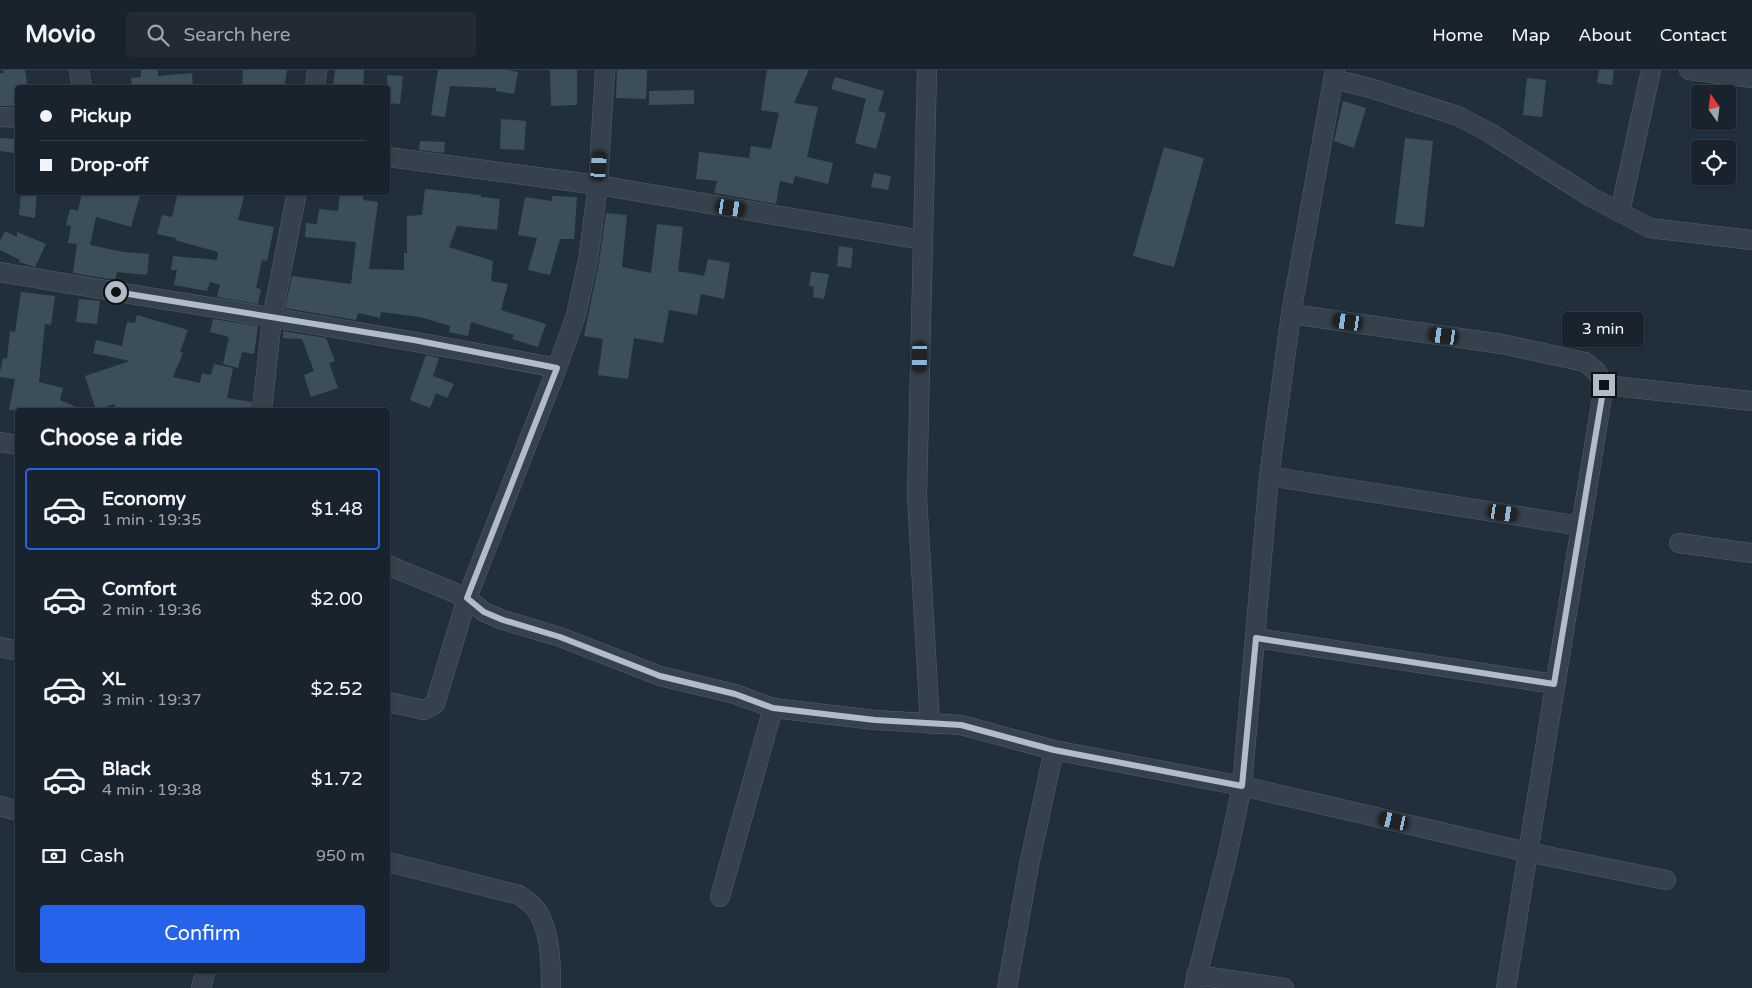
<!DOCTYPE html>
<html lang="en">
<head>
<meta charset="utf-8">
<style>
	:root { --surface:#19232d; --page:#222b35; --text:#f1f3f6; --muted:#9fa4aa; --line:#374049; --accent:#2563eb }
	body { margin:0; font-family:"Varela Round",sans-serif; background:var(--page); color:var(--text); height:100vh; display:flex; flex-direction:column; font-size:19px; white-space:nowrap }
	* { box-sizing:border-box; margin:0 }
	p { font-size:16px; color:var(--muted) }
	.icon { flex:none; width:28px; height:28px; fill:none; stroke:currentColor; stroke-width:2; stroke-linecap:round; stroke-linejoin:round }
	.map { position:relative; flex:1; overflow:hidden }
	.details { position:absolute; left:15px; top:338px; width:375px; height:565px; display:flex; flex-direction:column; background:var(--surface); border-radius:5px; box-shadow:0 1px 4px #0004,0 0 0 1px var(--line) }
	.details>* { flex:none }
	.banner { position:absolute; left:15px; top:15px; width:375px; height:110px; border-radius:5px; box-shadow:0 1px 4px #0004,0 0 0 1px var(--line); display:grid; align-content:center; height:110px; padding:0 25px; background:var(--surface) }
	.needle { width:32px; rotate:346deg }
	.buttons { position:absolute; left:1691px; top:15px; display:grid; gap:10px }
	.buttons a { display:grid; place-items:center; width:45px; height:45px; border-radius:5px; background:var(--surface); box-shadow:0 1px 4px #0004,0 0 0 1px var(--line); font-size:25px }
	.end { position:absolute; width:22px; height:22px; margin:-11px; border:6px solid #b0bcc8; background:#111; box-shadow:0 0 0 2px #111 }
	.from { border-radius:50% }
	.bubble { position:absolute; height:35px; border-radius:5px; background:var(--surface); box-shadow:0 1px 4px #0004,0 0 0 1px var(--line); font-size:16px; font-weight:600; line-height:35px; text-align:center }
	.car { position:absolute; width:15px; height:30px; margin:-15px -8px; border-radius:6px; box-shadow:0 0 4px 1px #0007; background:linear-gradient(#222 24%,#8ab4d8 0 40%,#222 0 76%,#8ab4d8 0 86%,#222 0) }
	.banner b { display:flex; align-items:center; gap:18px; height:48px; font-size:19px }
	.banner b+b { border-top:1px solid var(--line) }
	.banner i { width:12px; height:12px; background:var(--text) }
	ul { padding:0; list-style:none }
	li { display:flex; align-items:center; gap:15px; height:82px; margin:0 10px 8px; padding:0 15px; border:2px solid transparent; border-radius:5px }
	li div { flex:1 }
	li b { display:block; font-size:19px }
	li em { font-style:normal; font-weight:600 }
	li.current { border-color:var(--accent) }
	li>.icon { width:45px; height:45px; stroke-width:1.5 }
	h2 { padding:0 25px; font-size:22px; line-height:60px }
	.pay { display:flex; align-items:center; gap:12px; height:55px; padding:0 25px; font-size:19px }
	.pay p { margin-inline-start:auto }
	.button { display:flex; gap:10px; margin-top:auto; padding:10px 25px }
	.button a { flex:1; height:58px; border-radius:5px; background:var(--accent); color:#fff; font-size:20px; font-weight:600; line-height:58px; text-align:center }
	header { display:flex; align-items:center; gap:30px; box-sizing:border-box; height:70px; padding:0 25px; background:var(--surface); border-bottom:1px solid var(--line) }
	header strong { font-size:24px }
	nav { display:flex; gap:28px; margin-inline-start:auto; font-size:18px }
	.search { width:350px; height:45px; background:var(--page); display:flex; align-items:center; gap:12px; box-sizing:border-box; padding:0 18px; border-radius:5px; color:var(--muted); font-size:19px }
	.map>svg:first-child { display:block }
	.building { fill:#3d4e5b }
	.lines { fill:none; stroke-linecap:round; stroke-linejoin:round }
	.minor-casing { stroke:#535f6a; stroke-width:20 }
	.minor { stroke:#35414c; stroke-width:19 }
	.route { stroke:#b0bcc8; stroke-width:6 }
</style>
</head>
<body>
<header>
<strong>Movio</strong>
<div class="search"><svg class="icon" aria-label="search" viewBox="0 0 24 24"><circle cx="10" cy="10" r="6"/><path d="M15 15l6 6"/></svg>Search here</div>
<nav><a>Home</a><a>Map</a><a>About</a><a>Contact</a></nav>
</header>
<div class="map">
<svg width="1752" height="918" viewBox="0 0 1752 918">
	<rect width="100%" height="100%" fill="#212f3c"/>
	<!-- building -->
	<g class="building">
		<polygon points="3,0 25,0 28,18 18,18 18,36 0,36 0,3 4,3"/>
		<polygon points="141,0 158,0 158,6 192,3 193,18 132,18 131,8 141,7"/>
		<polygon points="243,0 287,0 284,18 242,18"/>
		<polygon points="335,0 364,0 363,18 333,18"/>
		<polygon points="438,0 507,0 518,2 514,24 496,21 496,18 450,16 445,47 431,45"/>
		<polygon points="550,0 577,0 577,35 551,36"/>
		<polygon points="617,0 647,0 646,29 616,28"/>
		<polygon points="767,0 809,0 794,33 818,37 807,87 833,93 828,114 795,106 793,114 780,111 776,134 714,123 717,111 696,109 699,82 749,88 751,76 771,79 779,43 761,40"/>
		<polygon points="1599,0 1614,0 1612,15 1597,13"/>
		<polygon points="387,5 403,6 400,34 388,33"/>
		<polygon points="835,7 884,21 878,41 886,43 876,79 855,73 866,29 831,19"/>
		<polygon points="1527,8 1546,10 1542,47 1523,45"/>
		<polygon points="694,20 694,34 649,35 649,21"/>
		<polygon points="1343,31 1366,38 1354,78 1334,71"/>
		<polygon points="501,49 526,51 524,80 500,79"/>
		<polygon points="0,68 15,69 14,83 0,81"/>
		<polygon points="1405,68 1433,71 1424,157 1395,154"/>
		<polygon points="420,71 445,72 444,83 419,80"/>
		<polygon points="1164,77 1204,88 1174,197 1133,186"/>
		<polygon points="874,103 891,106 888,120 871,117"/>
		<polygon points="425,119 481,125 481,127 500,129 497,160 457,156 449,177 493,191 491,211 508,214 501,240 546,254 538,277 512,269 514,265 471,252 468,266 449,262 450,256 420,247 381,242 380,248 358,243 356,250 285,238 292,206 351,214 356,172 305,167 306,153 317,154 319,139 338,141 340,122 364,122 363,130 378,132 369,199 404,200 404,183 407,183 407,146 422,145"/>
		<polygon points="21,122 37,122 35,148 19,145"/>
		<polygon points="82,122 141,122 131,157 96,147 90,175 124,182 149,184 147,205 117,202 115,210 73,203 77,174 68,173 71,156 66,155 70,139 78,141"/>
		<polygon points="178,122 245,122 238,150 274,157 267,191 262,190 256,218 261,219 258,234 217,227 220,215 210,212 207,221 174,215 177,200 171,200 173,186 217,190 218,182 175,170 176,168 157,164 162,145 172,147"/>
		<polygon points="552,126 577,127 574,169 560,169 550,205 528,200 537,168 518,165 525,127 552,131"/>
		<polygon points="606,143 627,145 622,197 651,203 657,154 683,157 678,201 704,206 708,189 730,193 724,229 701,224 697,245 669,240 663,273 634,268 628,309 598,305 603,269 584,266 599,192"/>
		<polygon points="5,161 17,167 17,162 46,174 35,197 19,192 20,190 0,180 0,171"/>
		<polygon points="839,176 853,178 851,198 837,196"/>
		<polygon points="811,202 829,204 824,229 813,227 814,217 809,216"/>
		<polygon points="21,222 55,226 51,255 45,254 39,312 63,318 60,330 83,340 9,340 15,309 0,307 0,302 3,288 7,289 10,261 15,262"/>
		<polygon points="79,229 100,231 97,254 76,252"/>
		<polygon points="137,245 188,260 180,282 183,283 173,307 200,313 202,303 211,305 214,294 233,298 227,328 252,332 251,340 115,340 115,334 96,340 85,306 130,291 93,283 96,270 122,276 127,252 135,253"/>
		<polygon points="213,249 258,256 254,284 242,282 238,298 223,294 229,267 210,262"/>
		<polygon points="283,261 326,268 335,291 329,293 338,318 311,327 304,305 314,301 302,269 283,268"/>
		<polygon points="426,285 439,288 433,306 454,314 447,328 436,323 430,338 410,330"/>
	</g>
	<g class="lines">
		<!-- minor casing -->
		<g class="minor-casing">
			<g id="minor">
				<polyline points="79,0 82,18"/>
				<polyline points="927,0 917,426 930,654"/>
				<polyline points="1689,0 1752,8"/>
				<polyline points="1333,9 1370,18 1458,46 1490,63 1591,127 1650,158 1752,170"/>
				<polyline points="315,18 317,0"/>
				<polyline points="0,47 18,48"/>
				<polyline points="388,87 598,115 922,170"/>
				<polyline points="1620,142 1651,0"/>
				<path d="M0 202C186 234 372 262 557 298"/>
				<polyline points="1291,244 1502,274 1585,292 1596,301 1604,315 1506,918"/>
				<polyline points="1604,315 1752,331"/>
				<polyline points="262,340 272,248 297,122"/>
				<polyline points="0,372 18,375"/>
				<polyline points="1269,406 1581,456"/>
				<polyline points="1679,473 1752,483"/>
				<polyline points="388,495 467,528 484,542 503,550 560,567 660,606 735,624 773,638 875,650 961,655 1054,680 1242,716 1527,782 1666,810"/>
				<polyline points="1256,568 1554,614"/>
				<polyline points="0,577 18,581"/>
				<polyline points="388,632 424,640 435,634 467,528 557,298 576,245 588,190 598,115 605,0"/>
				<polyline points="0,736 18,741"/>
				<path d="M388 792 519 825C524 829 530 832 534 837 551 857 551 894 551 918"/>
				<polyline points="720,827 773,638"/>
				<polyline points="1196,905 1284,918"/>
				<polyline points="201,918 206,900"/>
				<polyline points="1007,918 1029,795 1054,680"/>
				<polyline points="1194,918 1227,787 1242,716 1269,406 1291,244 1335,0"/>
			</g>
		</g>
		<!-- minor -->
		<use href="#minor" class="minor"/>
	</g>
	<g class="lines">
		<!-- route -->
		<polyline class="route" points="116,222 414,270 557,298 467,528 484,542 503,550 560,567 660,606 735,624 773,638 875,650 961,655 1054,680 1242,716 1256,568 1554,614 1604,315"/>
	</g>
</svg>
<div class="buttons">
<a><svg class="needle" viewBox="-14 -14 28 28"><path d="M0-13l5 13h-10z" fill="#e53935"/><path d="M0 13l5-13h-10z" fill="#9fa4aa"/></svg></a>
<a><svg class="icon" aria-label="locate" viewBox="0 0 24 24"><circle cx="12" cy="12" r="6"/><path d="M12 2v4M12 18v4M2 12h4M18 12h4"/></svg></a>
</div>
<i class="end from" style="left:116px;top:222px"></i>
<i class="end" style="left:1604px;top:315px"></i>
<div class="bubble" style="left:1562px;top:242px;width:82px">3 min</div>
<i class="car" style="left:599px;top:96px;rotate:4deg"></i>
<i class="car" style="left:731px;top:138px;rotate:99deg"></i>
<i class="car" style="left:1348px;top:252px;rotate:278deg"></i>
<i class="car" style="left:1444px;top:266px;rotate:278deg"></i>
<i class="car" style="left:920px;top:287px;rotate:181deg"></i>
<i class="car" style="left:1503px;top:443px;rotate:99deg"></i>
<i class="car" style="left:1394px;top:751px;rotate:283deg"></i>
<div class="banner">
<b><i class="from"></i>Pickup</b>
<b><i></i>Drop-off</b>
</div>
<section class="details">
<h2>Choose a ride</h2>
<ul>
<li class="current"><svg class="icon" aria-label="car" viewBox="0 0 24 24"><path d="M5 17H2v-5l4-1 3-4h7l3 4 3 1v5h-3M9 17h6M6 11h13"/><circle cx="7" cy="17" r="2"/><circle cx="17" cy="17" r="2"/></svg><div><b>Economy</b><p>1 min · 19:35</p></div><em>$1.48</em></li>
<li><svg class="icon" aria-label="car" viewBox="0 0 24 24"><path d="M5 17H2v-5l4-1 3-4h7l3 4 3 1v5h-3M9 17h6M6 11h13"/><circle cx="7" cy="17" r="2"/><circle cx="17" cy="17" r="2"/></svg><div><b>Comfort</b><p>2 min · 19:36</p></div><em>$2.00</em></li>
<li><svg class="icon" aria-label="car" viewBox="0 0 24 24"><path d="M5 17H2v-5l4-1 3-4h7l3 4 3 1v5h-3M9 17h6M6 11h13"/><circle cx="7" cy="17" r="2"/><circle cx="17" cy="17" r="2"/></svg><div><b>XL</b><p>3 min · 19:37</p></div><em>$2.52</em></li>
<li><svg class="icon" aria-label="car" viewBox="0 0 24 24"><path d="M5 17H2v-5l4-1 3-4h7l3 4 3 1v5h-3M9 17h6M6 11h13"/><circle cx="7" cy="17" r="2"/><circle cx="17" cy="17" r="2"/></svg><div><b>Black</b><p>4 min · 19:38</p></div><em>$1.72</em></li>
</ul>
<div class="pay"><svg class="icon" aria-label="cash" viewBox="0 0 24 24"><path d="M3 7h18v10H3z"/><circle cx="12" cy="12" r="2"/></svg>Cash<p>950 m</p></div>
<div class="button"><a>Confirm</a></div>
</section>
</div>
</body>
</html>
